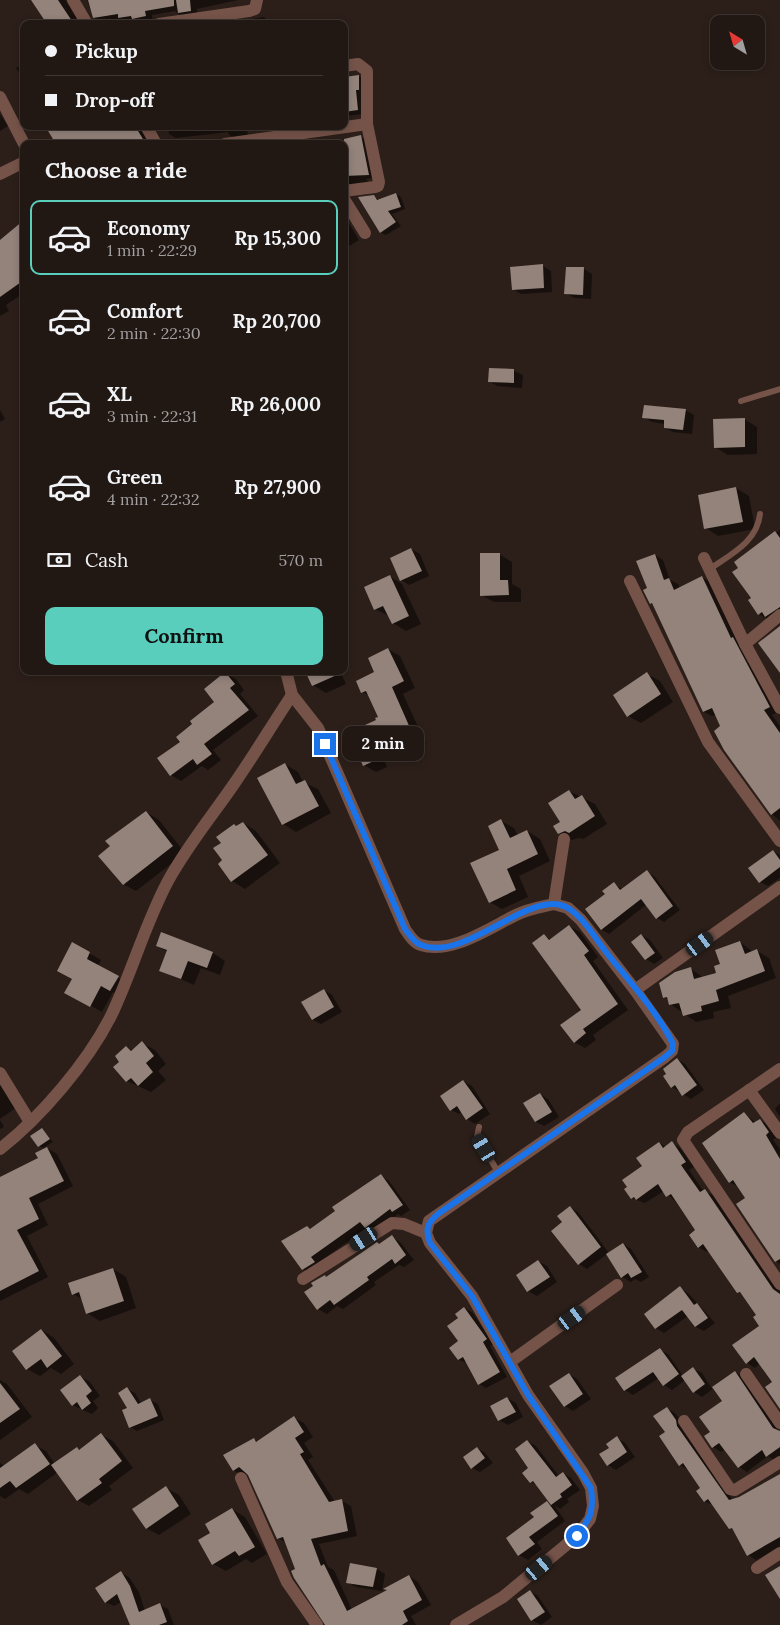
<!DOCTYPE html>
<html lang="en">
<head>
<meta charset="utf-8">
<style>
	:root { --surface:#211713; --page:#29201c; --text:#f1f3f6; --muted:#a29fa0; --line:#3e3633; --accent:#5acebd }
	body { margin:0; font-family:Lora,serif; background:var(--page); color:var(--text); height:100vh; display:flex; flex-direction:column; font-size:19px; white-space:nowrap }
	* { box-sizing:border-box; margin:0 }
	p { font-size:16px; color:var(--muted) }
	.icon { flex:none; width:28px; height:28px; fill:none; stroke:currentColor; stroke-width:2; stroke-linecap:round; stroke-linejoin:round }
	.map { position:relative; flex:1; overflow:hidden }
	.panel { position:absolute; left:20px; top:140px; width:328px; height:535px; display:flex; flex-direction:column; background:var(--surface); border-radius:10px; box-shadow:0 2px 8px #0003,0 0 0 1px var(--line) }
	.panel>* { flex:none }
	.top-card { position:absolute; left:20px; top:20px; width:328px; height:110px; border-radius:10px; box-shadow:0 2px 8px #0003,0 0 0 1px var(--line); display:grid; align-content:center; height:110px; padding:0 25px; background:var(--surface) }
	.needle { width:32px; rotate:323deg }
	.fabs { position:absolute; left:710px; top:15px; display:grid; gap:10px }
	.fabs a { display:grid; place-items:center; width:55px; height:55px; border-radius:10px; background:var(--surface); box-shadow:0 2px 8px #0003,0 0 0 1px var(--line); font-size:25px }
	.end { position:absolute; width:22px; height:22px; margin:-11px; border:6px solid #1a73e8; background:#fff; box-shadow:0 0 0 2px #fff }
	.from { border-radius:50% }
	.bubble { position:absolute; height:35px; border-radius:10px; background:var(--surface); box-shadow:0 2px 8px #0003,0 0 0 1px var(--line); font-size:16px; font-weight:700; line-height:35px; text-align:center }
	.car { position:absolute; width:15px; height:30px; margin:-15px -8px; border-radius:6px; box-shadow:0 0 4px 1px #0007; background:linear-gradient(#222 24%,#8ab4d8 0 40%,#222 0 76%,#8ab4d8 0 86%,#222 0) }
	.top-card b { display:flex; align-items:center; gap:18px; height:48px; font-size:19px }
	.top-card b+b { border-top:1px solid var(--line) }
	.top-card i { width:12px; height:12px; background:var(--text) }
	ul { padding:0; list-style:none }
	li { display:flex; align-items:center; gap:15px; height:75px; margin:0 10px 8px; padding:0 15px; border:2px solid transparent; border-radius:10px }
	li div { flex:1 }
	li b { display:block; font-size:19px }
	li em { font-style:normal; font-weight:700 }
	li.on { border-color:var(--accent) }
	li>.icon { width:45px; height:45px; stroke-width:1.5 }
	h2 { padding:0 25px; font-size:22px; line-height:60px }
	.pay { display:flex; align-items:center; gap:12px; height:55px; padding:0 25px; font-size:19px }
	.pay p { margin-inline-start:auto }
	.action { display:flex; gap:10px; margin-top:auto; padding:10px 25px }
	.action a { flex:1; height:58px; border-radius:10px; background:var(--accent); color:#111; font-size:20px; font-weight:700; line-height:58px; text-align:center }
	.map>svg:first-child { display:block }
	.shadow { fill:#0007 }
	.building { fill:#93837b }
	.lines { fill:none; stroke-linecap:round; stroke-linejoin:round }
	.service { stroke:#755349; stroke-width:6 }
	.minor { stroke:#755349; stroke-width:12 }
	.route { stroke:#1a73e8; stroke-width:6 }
</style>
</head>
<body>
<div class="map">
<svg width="780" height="1625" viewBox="0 0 780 1625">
	<rect width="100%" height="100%" fill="#2c1f19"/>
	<!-- shadow -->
	<g class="shadow">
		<polygon points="32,0 65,0 81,24 48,24"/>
		<polygon points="87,0 238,0 197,9 198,15 182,17 175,11 152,15 153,24 121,24 120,19 102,22 94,18"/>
		<polygon points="264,17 272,24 216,24"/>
		<polygon points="24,63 24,80 16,68"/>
		<polygon points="359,76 366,81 365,114 344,116 344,78"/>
		<polygon points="0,114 8,126 0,131"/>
		<polygon points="51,126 137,126 142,129 151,144 58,144"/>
		<polygon points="168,126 262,126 247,128 248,137 236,139 229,135 228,132 176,138 169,134"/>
		<polygon points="361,137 367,141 375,178 366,179 369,183 344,186 344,144 318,144"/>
		<polygon points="396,194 401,197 405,209 392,214 401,226 386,235 381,233 360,198 374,197 379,200"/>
		<polygon points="344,215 359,240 344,249"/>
		<polygon points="24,227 24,293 6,305 9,311 0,316 0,242"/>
		<polygon points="543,266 551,271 552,292 521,294 513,289"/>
		<polygon points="584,269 592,274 591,299 574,298 566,293"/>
		<polygon points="490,369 514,371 523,375 522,388 497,386 489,381"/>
		<polygon points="0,410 5,419 0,422"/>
		<polygon points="685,410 694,415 692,434 673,432 665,428 665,424 652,422 644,417"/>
		<polygon points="744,419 757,427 757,454 728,455 715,447"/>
		<polygon points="736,488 749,496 755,529 718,536 706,528"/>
		<polygon points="780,530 780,617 767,619 759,614 736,562"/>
		<polygon points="411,549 420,554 429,576 409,585 401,580"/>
		<polygon points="499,554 512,562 512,584 521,589 521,602 494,602 481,595"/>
		<polygon points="655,555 663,560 670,580 678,584 680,588 702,577 710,582 778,712 772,715 780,726 780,821 772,814 716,715 712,716 704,712 655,605 651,603 648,589"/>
		<polygon points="389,576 402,584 421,624 406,631 393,623 389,616 375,609 365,588"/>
		<polygon points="388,649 400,656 415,688 403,694 426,744 385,762 387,767 376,772 364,765 361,758 352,753 380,717 370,696 362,692"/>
		<polygon points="340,671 346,684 326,693 313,685"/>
		<polygon points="226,674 236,679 244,690 240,694 258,716 213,750 221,760 208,770 202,766 181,781 171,775 159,758 181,742 216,702"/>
		<polygon points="647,674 660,681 673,702 641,723 628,716"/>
		<polygon points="285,764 298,772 303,782 318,789 331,813 296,832 283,824"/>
		<polygon points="569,791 595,804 607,824 583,839 579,838 572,840 559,833"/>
		<polygon points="146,812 159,820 185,853 136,891 123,884"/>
		<polygon points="501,821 514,828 518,836 527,831 540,839 550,861 519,876 528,897 502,909 490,902 501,850"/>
		<polygon points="243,823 256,831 280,863 245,889 232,881 224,860 238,827"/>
		<polygon points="773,851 780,855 780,878 768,886 760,882"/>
		<polygon points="647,872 654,876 680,910 664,922 657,918 647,904 609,934 602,930 587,909 607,895 614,884 622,889"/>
		<polygon points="569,926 580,932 598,957 593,961 628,1010 593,1035 596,1040 585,1048 574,1042 583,1010 544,935 551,940"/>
		<polygon points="162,934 213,953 225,961 220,975 201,968 194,985 161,970 168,952 157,946"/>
		<polygon points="641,935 650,940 663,958 654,964 646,959 633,942"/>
		<polygon points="740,942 753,952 757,951 769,958 776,978 728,996 731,1008 713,1012 714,1018 696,1022 670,1004 669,1000 664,997 691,969 704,978 718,974 722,965"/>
		<polygon points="73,944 101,960 98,966 129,984 122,997 113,992 102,1012 66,992 73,979"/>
		<polygon points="324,990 332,995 342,1012 321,1024 313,1020 303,1002"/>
		<polygon points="142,1043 155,1050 166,1064 158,1071 166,1080 151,1092 127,1081 121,1062 127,1047 133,1051"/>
		<polygon points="677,1059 685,1064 704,1090 691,1099 672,1087"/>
		<polygon points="0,1068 17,1107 0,1119"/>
		<polygon points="463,1081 472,1086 490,1114 475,1124 467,1119 462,1112 459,1114 451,1110"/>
		<polygon points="540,1094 548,1099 559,1117 544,1126 536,1122 525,1104"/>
		<polygon points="780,1103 780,1117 775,1109"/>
		<polygon points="744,1113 756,1123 760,1120 768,1125 777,1137 773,1140 780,1149 780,1264 776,1261 747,1198 738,1186 729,1182"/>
		<polygon points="0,1120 4,1127 0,1129"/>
		<polygon points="42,1129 53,1142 43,1148 39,1146"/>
		<polygon points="659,1143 666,1147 672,1143 680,1148 694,1167 689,1170 704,1192 714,1195 780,1292 780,1407 774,1383 760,1363 755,1368 747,1363 761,1326 758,1316 744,1295 738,1292 709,1250 707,1252 698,1247 697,1230 675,1201 664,1191 645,1203 631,1198 643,1166"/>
		<polygon points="47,1148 57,1154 73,1186 38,1204 48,1225 27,1236 48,1277 0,1301 0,1178 39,1159"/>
		<polygon points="381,1176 389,1181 410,1210 401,1216 398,1214 374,1232 367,1228 319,1262 311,1274 303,1269 307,1227 312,1230"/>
		<polygon points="570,1207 578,1212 609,1253 623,1244 631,1249 649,1277 641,1282 635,1279 631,1282 622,1277 607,1254 587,1269 579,1264 564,1222"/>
		<polygon points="392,1237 400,1242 414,1260 404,1267 399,1265 374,1282 376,1285 343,1309 337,1306 327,1314 318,1309 327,1278"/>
		<polygon points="538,1261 547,1266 557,1282 537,1296 528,1291"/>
		<polygon points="113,1269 126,1277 136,1308 100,1321 87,1313 82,1299 73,1294"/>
		<polygon points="680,1288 688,1293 715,1323 704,1331 696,1327 688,1316 664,1333 656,1328 646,1315"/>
		<polygon points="464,1308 472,1312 494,1344 490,1346 507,1377 486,1388 479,1384 467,1363 459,1360"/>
		<polygon points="42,1330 54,1338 74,1364 61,1374 51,1368 40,1376 27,1369"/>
		<polygon points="660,1350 668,1354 683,1376 693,1369 702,1373 712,1389 735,1372 743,1377 780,1432 780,1457 775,1461 768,1456 747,1472 739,1467 725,1449 721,1452 713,1447 706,1436 711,1432 724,1401 714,1388 702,1397 694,1392 685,1380 672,1390 664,1385 659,1378 633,1395 625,1390"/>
		<polygon points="569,1374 577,1379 591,1399 573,1411 565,1406"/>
		<polygon points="80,1377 89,1381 100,1396 93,1401 98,1408 92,1414 72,1405"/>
		<polygon points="0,1380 7,1384 32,1417 0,1440"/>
		<polygon points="127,1389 135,1393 141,1403 150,1400 158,1404 164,1420 137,1431 130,1427"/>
		<polygon points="507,1398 516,1403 523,1417 508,1425 499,1420 492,1407"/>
		<polygon points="667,1408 675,1413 684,1425 685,1431 733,1500 780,1476 780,1547 756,1560 748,1555 735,1531 713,1505 704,1501 702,1489 688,1470 680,1465 666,1433"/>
		<polygon points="294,1418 304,1423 313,1437 304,1443 313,1457 308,1460 335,1502 342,1501 351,1506 357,1536 319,1544 328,1567 334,1570 352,1610 388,1591 409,1576 418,1582 431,1605 411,1616 416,1625 326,1625 297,1569 287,1543 278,1538 248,1473 243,1476 233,1470 254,1439 258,1442"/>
		<polygon points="101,1435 113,1441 133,1468 109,1486 112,1490 89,1506 78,1500 58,1472 28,1494 19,1489 5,1499 0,1496 0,1463 5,1466 35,1445 46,1451 55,1464 80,1451"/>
		<polygon points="617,1438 625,1443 635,1457 616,1470 608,1465 610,1448"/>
		<polygon points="527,1441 536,1446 559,1476 563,1473 571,1478 580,1490 567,1499 569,1502 560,1509 554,1505 565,1521 537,1542 542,1549 528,1560 519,1555 535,1518 547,1502 553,1506 539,1486 531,1482"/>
		<polygon points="477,1448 485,1453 493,1463 480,1472 472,1468"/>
		<polygon points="166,1488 179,1495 191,1514 159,1535 146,1528"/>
		<polygon points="232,1509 245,1517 267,1554 252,1563 246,1559 226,1571 213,1564 212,1534"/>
		<polygon points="377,1569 385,1574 382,1591 356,1587 347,1582"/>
		<polygon points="121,1573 129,1577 139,1592 145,1611 160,1605 168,1609 174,1625 131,1625 121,1602 114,1606 105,1602"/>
		<polygon points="530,1591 538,1596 552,1617 541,1625 532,1620"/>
	</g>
	<!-- building -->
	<g class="building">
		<polygon points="31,0 58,0 74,24 47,24"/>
		<polygon points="88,0 174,0 174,6 145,11 146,16 132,19 131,16 118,18 118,14 93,18"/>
		<polygon points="176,0 190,0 191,11 178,13"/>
		<polygon points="359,75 359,90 356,90 358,110 344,112 344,77"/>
		<polygon points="45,126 135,126 146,144 56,144"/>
		<polygon points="361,135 369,175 344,176 344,139"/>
		<polygon points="396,193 401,207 388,211 396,222 380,233 358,197 374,195 377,200"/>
		<polygon points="24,220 24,280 0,297 0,240"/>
		<polygon points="543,264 544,288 512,290 510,267"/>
		<polygon points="566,267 584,267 583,295 564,294"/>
		<polygon points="489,368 514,369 514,383 488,382"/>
		<polygon points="644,405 686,409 683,430 664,428 664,420 642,418"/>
		<polygon points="745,418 745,447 714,448 713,419"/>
		<polygon points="736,487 743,522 704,529 698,495"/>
		<polygon points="775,531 780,538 780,607 765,617 762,612 758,615 748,600 751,598 732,572 738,568 734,562"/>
		<polygon points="411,548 422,571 400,581 390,558"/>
		<polygon points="480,553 500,553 500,580 508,580 509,595 480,596"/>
		<polygon points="655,554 664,580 669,578 674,590 702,576 731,638 733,637 770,707 764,710 780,733 780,808 771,815 724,750 714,731 720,726 712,708 703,712 652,603 650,604 643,590 647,588 636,561"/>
		<polygon points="390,575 409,616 392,624 383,606 374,610 364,587"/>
		<polygon points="780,626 780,673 758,643"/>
		<polygon points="388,648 404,681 392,687 414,737 374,755 376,760 363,766 357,752 351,754 343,735 376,720 375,718 378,717 366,691 361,693 356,681 374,672 368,658"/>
		<polygon points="305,671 346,671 312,686"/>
		<polygon points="225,672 235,684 230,688 249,710 204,744 212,754 197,765 193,759 170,776 157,758 180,742 176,737 192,724 190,721 214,702 204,689"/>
		<polygon points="647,672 661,694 627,717 613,695"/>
		<polygon points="285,763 296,784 305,780 319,806 282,825 257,778"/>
		<polygon points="569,790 575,799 582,795 595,816 569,833 565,831 558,834 553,826 560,822 548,803"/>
		<polygon points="146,811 173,846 123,885 98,856 110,846 105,841"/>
		<polygon points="501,819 510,838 527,830 538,854 507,869 516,890 489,903 470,863 499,850 488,826"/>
		<polygon points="243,822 268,855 231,882 218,864 222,860 213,848 221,843 216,837 234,824 236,826"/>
		<polygon points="773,850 780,860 780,867 759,883 748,868"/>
		<polygon points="647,870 673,906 656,919 641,899 601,930 585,909 605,894 602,891 614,882 620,890"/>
		<polygon points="569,925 589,951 584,955 618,1004 583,1029 586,1033 574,1043 560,1025 581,1010 532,943 544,934 549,940"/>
		<polygon points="161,932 213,952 207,968 188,961 181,979 159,971 167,950 156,946"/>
		<polygon points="641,934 655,953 645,960 631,942"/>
		<polygon points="740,941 745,954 757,949 765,971 716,990 719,1001 701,1006 702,1011 683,1016 679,1003 669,1005 667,997 663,998 659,983 675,972 691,967 694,979 716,973 714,966 720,964 715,950"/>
		<polygon points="72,942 90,952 87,959 119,976 110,991 101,986 90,1007 64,993 72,979 57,971"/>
		<polygon points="324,989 334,1007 312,1020 301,1002"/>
		<polygon points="142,1041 154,1056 146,1063 153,1072 138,1086 131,1078 126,1082 113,1067 119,1062 115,1056 126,1046 131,1051"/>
		<polygon points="677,1058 697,1085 682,1096 675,1085 671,1088 663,1076 666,1074 663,1069"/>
		<polygon points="463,1080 483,1108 466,1120 457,1106 450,1111 440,1096"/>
		<polygon points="540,1093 552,1112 535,1122 523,1103"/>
		<polygon points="744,1112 753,1123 760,1119 769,1132 766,1135 780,1159 780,1259 775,1262 736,1204 745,1198 733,1180 729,1183 702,1143"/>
		<polygon points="42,1128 50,1139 38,1147 30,1136"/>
		<polygon points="672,1141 686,1162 681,1165 700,1192 705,1189 773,1289 780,1294 780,1409 765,1387 772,1382 754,1357 746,1364 732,1345 759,1326 753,1317 756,1315 740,1292 737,1293 703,1244 698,1248 689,1235 695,1230 671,1194 666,1197 658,1184 636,1200 634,1197 631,1199 624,1189 627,1187 622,1180 642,1166 636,1158 659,1142 663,1148"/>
		<polygon points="47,1147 64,1181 29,1198 39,1219 17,1230 39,1271 0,1291 0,1177 38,1158 35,1153"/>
		<polygon points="381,1174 403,1205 392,1212 390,1209 365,1228 360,1222 349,1230 311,1257 315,1262 302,1270 281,1241 307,1226 310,1229 335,1211 332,1207"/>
		<polygon points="570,1206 601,1247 578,1265 551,1231 562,1222 557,1216"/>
		<polygon points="392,1235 406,1255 395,1264 392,1259 367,1277 369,1280 334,1305 330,1300 317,1310 304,1292 313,1286 311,1283 325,1275 326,1277 364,1251 377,1242 379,1244"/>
		<polygon points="623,1243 642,1272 631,1278 628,1273 621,1278 606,1254"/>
		<polygon points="538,1260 550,1277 527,1292 516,1275"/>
		<polygon points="113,1268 124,1301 86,1314 79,1292 72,1295 68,1283"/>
		<polygon points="680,1286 694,1305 697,1303 708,1318 695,1327 682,1310 655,1329 644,1314"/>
		<polygon points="464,1307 487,1339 483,1342 500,1372 478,1385 463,1357 458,1360 449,1348 458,1341 447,1326 458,1318 455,1314"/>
		<polygon points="41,1329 62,1356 47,1368 41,1359 26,1370 12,1351"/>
		<polygon points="660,1348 679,1374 663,1386 653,1372 624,1391 615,1378"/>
		<polygon points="693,1367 705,1384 693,1393 681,1376"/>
		<polygon points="735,1371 773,1428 780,1431 780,1447 766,1457 762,1450 738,1468 719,1443 712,1448 704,1436 710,1432 699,1417 722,1401 712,1387"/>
		<polygon points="569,1373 583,1394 564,1407 549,1386"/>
		<polygon points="80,1375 92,1391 86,1396 91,1403 82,1410 77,1402 72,1406 60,1390"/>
		<polygon points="0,1383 20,1409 0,1423"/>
		<polygon points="127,1387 138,1404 150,1398 158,1416 129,1428 122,1410 127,1408 118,1393"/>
		<polygon points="507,1397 516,1412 498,1421 490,1406"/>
		<polygon points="667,1407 676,1420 677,1426 729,1500 739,1497 780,1474 780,1537 747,1556 732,1528 729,1529 708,1499 704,1502 696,1491 700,1488 683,1463 679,1466 659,1436 665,1432 653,1416"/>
		<polygon points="294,1416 304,1432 295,1438 304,1452 300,1454 329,1502 342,1499 348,1531 311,1539 321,1566 324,1564 347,1611 387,1590 383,1589 409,1575 422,1600 403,1611 408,1621 402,1625 325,1625 294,1578 291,1571 295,1569 283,1537 277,1539 248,1475 239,1467 233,1471 223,1455 254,1438 256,1442"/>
		<polygon points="101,1433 122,1461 99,1479 102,1483 77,1501 51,1465 77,1447 79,1450"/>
		<polygon points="617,1436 627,1452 607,1466 599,1454 609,1448 606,1444"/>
		<polygon points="527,1440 556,1477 563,1472 572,1485 560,1494 562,1497 551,1505 533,1481 530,1483 522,1473 528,1468 515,1449"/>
		<polygon points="35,1443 50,1464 16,1488 10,1481 0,1488 0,1468"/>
		<polygon points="477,1447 485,1458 471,1469 463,1457"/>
		<polygon points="166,1486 179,1506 146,1529 132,1509"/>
		<polygon points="547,1501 558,1516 529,1537 535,1544 518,1556 506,1538 534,1517 530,1513"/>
		<polygon points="232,1508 255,1547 239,1556 235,1551 212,1565 198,1540 210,1533 205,1524"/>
		<polygon points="350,1563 377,1568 373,1587 346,1583"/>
		<polygon points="780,1566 780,1599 765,1575"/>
		<polygon points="121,1571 130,1586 139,1612 160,1603 167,1622 159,1625 130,1625 117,1594 105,1603 95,1588"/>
		<polygon points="530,1590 545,1612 531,1621 517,1599"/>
	</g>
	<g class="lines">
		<!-- service -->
		<g class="service">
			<polyline points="741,401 780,389"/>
			<path d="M710 569C731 554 757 542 760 514"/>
			<polyline points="479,1127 477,1137 498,1172"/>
		</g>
		<!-- minor -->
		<g class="minor">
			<polyline points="73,0 87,24"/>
			<polyline points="159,24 249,11 255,9 257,0"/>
			<polyline points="344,66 358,64 367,71 367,124 379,182 378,186 375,187 344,191"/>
			<polyline points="0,97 24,144"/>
			<polyline points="146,126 156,144"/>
			<polyline points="225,144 367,124"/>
			<polyline points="0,174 24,162"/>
			<polyline points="344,199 365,233"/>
			<polyline points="704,558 745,644 780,708"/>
			<polyline points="630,581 708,742 780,841"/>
			<polyline points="745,644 780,615"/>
			<path d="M286 671 292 695 318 728 405 929C409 935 414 943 421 945 451 955 491 927 516 915 528 909 541 907 554 904"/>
			<polyline points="635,990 780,887"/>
			<polyline points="780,1069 688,1132 683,1140 780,1284"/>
			<polyline points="0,1073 30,1122"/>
			<polyline points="749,1090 780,1133"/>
			<path d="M0 1149C41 1117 87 1063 111 1016 132 972 145 924 168 881 187 846 212 816 234 784 254 755 272 725 292 695"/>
			<polyline points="303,1279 392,1223 404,1224 426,1233"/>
			<polyline points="510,1362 617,1285"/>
			<polyline points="746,1374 780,1423"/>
			<polyline points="684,1421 730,1489 735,1490 780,1462"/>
			<polyline points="241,1478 287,1582 317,1625"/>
			<polyline points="757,1568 780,1553"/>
			<polyline points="456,1625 503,1597 577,1536 590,1519 593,1506 591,1488 583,1473 528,1395 472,1296 430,1243 426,1233 429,1221 665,1057 672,1051 673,1044 635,990 581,920 568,908 554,904 564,839"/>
		</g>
	</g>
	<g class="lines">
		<!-- route -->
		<path class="route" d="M325 744 405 929C409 934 414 943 421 945 461 961 516 903 554 904 558 904 565 906 568 908 584 918 595 938 606 952 628 980 658 1012 673 1044L672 1051 665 1057 438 1214C427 1223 425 1230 430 1243L472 1296 528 1395 591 1488C594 1511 591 1517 577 1536"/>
	</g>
</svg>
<div class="fabs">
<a><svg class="needle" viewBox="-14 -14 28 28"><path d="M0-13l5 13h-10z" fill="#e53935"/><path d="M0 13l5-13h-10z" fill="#a29fa0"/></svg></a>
</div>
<i class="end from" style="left:577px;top:1536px"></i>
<i class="end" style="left:325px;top:744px"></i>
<div class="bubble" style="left:342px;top:726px;width:82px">2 min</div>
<i class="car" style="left:700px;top:944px;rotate:54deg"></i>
<i class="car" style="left:484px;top:1148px;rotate:329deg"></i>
<i class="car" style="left:364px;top:1239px;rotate:237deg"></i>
<i class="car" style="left:572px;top:1318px;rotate:54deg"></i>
<i class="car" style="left:539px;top:1568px;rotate:50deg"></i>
<div class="top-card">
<b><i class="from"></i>Pickup</b>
<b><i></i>Drop-off</b>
</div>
<section class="panel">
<h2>Choose a ride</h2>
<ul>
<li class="on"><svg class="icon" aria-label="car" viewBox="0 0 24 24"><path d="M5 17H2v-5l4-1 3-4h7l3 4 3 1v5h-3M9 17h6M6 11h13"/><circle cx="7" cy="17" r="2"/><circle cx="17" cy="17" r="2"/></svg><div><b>Economy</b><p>1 min · 22:29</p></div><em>Rp 15,300</em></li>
<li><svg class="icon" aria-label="car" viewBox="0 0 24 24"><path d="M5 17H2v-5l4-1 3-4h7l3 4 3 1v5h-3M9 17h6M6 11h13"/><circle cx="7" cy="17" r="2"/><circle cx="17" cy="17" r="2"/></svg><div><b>Comfort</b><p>2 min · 22:30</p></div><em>Rp 20,700</em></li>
<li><svg class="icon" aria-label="car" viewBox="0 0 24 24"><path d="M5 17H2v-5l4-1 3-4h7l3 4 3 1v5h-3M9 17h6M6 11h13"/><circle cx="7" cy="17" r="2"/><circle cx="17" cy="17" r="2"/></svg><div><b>XL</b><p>3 min · 22:31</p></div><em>Rp 26,000</em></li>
<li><svg class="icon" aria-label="car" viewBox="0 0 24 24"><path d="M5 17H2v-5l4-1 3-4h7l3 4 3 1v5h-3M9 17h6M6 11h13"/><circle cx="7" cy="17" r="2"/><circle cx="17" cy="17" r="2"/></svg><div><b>Green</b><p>4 min · 22:32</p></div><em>Rp 27,900</em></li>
</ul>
<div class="pay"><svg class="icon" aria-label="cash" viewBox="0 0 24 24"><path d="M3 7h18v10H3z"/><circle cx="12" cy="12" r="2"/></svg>Cash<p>570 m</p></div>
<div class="action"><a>Confirm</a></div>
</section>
</div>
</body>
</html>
